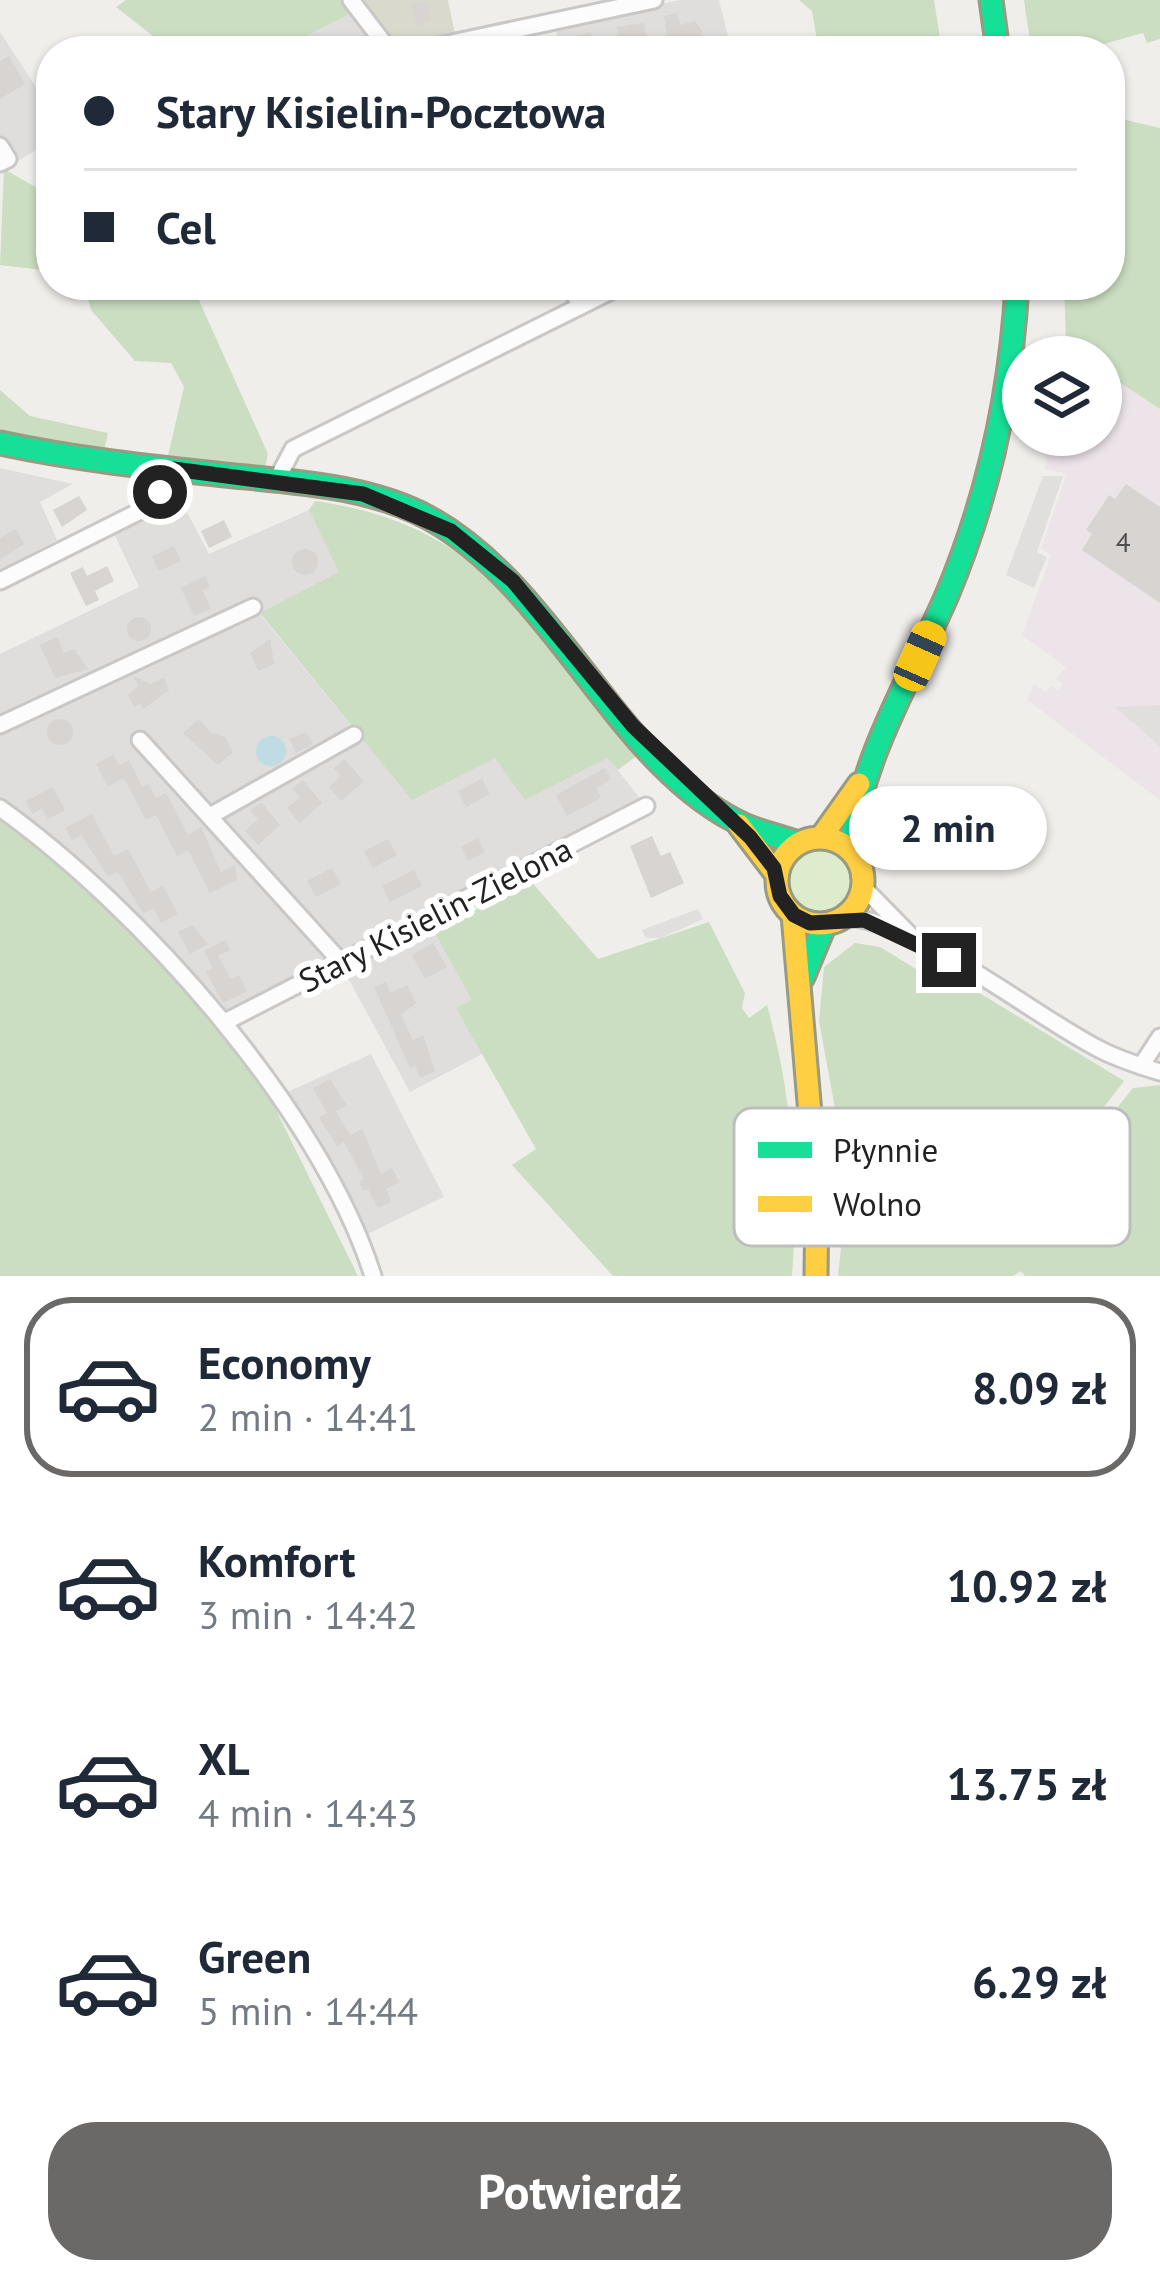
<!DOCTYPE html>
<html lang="pl">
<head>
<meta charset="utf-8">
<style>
	:root { --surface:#fff; --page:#f2f2f3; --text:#1f2937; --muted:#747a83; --line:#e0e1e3; --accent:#6a6968 }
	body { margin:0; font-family:"PT Sans",sans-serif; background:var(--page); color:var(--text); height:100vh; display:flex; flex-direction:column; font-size:45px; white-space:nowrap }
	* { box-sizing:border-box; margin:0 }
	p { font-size:39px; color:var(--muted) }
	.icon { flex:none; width:66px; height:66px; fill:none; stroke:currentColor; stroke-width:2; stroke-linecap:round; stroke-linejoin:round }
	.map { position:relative; height:1276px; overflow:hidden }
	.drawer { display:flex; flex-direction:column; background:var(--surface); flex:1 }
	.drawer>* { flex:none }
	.banner { position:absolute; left:36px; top:36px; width:1089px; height:264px; border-radius:48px; box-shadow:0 3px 9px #0004; display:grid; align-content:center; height:264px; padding:0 48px; background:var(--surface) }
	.buttons { position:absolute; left:1002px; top:336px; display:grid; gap:24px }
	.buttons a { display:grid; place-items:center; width:120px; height:120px; border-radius:50%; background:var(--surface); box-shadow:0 3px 9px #0004; font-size:60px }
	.end { position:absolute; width:54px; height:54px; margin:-27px; border:15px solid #222; background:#fff; box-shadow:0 0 0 6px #fff }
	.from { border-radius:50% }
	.bubble { position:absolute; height:84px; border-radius:42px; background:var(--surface); box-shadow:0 3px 9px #0004; font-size:39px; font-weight:800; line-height:84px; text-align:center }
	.car { position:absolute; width:36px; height:72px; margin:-36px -18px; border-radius:15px; box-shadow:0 0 9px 3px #0007; background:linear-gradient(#f5c518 24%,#345 0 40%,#f5c518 0 76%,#345 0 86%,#f5c518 0) }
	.banner b { display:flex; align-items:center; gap:42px; height:114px; font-size:45px }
	.banner b+b { border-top:3px solid var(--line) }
	.banner i { width:30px; height:30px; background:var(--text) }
	ul { padding:21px 0 0; list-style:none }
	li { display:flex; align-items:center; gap:36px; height:180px; margin:0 24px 18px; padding:0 24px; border:6px solid transparent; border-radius:48px }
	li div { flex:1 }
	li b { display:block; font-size:45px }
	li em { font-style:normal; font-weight:800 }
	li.selected { border-color:var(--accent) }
	li>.icon { width:108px; height:108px; stroke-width:1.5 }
	.primary-button { display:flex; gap:24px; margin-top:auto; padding:24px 48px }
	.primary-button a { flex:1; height:138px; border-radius:48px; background:var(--accent); color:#fff; font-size:48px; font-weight:800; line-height:138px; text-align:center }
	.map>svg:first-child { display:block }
	.residential { fill:#dfdedc }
	.industrial { fill:#ede4e9 }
	.construction { fill:#d9d9cd }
	.grass { fill:#ddeccb }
	.forest { fill:#cbdec1 }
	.parking { fill:#e0dfde }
	.water { fill:#bfdbe3 }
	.building { fill:#d7d4d2 }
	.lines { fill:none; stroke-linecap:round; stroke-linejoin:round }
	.street-casing { stroke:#c9c8c7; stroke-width:21 }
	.fast-casing { stroke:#999a82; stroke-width:27 }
	.slow-casing { stroke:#999a82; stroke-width:27 }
	.street { stroke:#fdfcfc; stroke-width:15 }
	.fast { stroke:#16e098; stroke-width:21 }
	.slow { stroke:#ffcf43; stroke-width:21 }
	.route { stroke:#222; stroke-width:15 }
	.labels { text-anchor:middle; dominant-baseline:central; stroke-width:12; stroke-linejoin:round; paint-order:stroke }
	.number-label { font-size:27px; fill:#4f4e4e }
	.street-label { font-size:33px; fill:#222; stroke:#fff }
	.key { fill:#fff; stroke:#bdbdbd; stroke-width:3 }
	.key-label { font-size:33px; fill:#222 }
</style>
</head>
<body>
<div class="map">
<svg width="1160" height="1276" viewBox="0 0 1160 1276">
	<rect width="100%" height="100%" fill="#f0eeeb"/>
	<!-- residential -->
	<g class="residential">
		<polygon points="680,0 719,0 730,45 702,51 561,51 555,26"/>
		<polygon points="353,12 383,51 278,51"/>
		<polygon points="0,32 51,110 51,141 0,172"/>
		<polygon points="0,468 73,484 40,502 57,540 0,570"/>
		<polygon points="179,497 209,554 309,510 340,572 260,614 353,728 495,758 526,799 607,757 651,812 434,927 475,1000 484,1053 410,1092 342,967 221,1025 0,809 0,654 139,587 111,527"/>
		<polygon points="371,1054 444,1197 353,1241 283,1094"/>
	</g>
	<!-- industrial -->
	<polygon class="industrial" points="1101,370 1160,409 1160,800 1027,700 1034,683 1045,692 1052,686 1058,691 1063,685 1056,679 1066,667 1022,635 1051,555 1041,549 1067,474 1044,469 1052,435 1101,435"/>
	<!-- construction -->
	<polygon class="construction" points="363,0 448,0 455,34 399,46"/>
	<!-- grass -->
	<circle class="grass" cx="819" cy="881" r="34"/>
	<!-- forest -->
	<g class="forest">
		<polygon points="126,0 344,0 353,12 278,51 172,51 116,7"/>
		<polygon points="799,0 934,0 942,51 819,51 812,11"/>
		<path d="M1024 0H1160V39L1147 43 1143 33C1108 42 1067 59 1031 48Z"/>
		<polygon points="1110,116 1160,128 1160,409 1101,370 1101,357 1083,357 1066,341 1064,285 1110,285"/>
		<polygon points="4,169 51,196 51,271 0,265"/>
		<polygon points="84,285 200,285 194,289 268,454 264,472 167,460 184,387 171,363 135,361 91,310"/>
		<polygon points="0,390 30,416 108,433 104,452 0,431"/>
		<path d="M315 501C384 511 435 532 489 576L639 754 618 770 607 758 525 800 495 758 412 800 260 613 339 572 309 510Z"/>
		<polygon points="0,809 37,829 221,1025 270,1098 358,1276 0,1276"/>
		<path d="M529 879 598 959 709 922 745 993 742 1008 749 1018 767 1005C792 1094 799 1183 792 1276H613L512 1165 536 1149 456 1008 472 1000 435 933Z"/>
		<polygon points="855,943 880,947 942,985 950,975 1124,1081 1047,1181 1058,1181 1133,1088 1160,1085 1160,1276 1025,1276 1021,1271 1013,1276 838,1276 844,1220 840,1136 819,1021 824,967"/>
	</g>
	<!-- parking -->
	<g class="parking">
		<polygon points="1043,476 1063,476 1037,552 1047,557 1034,588 1006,575"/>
		<polygon points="1160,706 1160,746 1115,707 1159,705"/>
		<polygon points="698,909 703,919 661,938 646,938 642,930"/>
	</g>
	<!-- water -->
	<circle class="water" cx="271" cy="751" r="15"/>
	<!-- building -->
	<g class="building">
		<polygon points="427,1 431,22 416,25 412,4"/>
		<polygon points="677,13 680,25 695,21 702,31 697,44 669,49 664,16"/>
		<polygon points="644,23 647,39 621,45 617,27"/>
		<polygon points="590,33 594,50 566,51 564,39"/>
		<polygon points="9,56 25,84 0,99 0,62"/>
		<polygon points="1126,484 1160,507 1160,603 1082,550 1092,534 1086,530 1109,495 1115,499"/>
		<polygon points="79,496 87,510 62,527 53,510"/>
		<polygon points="224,520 232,537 209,548 201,531"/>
		<polygon points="16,529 24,544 0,559 0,538"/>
		<polygon points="174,546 181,561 159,571 152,556"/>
		<circle cx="305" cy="562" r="13"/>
		<polygon points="107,566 114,581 95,591 99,600 86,606 70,573 83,567 87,576"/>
		<polygon points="205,576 210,587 202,590 211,609 194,616 181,588"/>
		<circle cx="139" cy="629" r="12"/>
		<polygon points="57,637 64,653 74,649 88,669 55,678 40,645"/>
		<polygon points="270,639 274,664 258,671 250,653"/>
		<polygon points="133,676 151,684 164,678 169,690 143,709 141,704 134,707 128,695 138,686"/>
		<circle cx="60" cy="732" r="13"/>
		<polygon points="199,719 211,733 225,737 233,752 218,765 183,733"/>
		<polygon points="306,732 313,744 296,753 290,739"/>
		<polygon points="113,755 119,765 129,760 142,787 148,784 156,798 166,793 188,835 201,827 221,872 235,865 237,880 210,893 188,850 177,856 156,815 146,820 124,778 108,786 96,764"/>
		<polygon points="344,759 364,781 341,801 329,787 341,776 334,768"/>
		<polygon points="605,768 611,779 596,788 601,798 567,816 556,795"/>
		<polygon points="482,779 490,794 466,807 458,791"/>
		<polygon points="303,780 322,803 300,823 287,808 300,797 292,789"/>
		<polygon points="53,787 65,810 48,819 42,808 33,814 26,801"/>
		<polygon points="261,802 280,825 258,845 245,831 258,819 250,811"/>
		<polygon points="92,814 114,856 128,849 151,892 163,886 178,914 161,923 154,908 143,913 118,872 108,876 81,835 72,841 65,828"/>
		<polygon points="652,836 661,856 670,852 684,883 651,898 630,846"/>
		<polygon points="478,838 485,852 468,861 461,847"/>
		<polygon points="388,839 397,855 373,868 364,851"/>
		<polygon points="332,868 341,884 316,897 307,881"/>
		<polygon points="414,870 422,886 390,902 382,886"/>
		<polygon points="192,925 208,944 190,954 178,932"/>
		<polygon points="225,940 230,950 218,956 231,979 239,975 247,991 223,1003 206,972 213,968 204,951"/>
		<polygon points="433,943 447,967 425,979 412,955"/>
		<polygon points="386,982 390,993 407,985 416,1003 401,1015 413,1040 423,1035 435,1071 420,1078 415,1066 410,1068 374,987"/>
		<polygon points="330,1079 347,1106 336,1111 346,1129 351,1135 362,1129 381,1174 392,1168 399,1182 386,1189 391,1202 378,1208 368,1189 363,1191 359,1182 364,1179 344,1142 337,1146 319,1117 327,1113 313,1088"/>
	</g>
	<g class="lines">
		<!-- street casing -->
		<g class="street-casing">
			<g id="street">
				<polyline points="351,0 390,51"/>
				<polyline points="414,51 654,0"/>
				<polyline points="0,146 8,159 0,163"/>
				<polyline points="569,285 581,306"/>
				<polyline points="276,481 293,449 623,285"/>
				<polyline points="0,581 140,511 160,492 166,468"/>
				<polyline points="0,725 253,607"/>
				<polyline points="140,740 341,962"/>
				<path d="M0 808C140 908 321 1111 373 1276"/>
				<polyline points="210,816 354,735"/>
				<polyline points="863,887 910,935"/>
				<path d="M842 917C913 917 1032 1015 1099 1049 1118 1059 1140 1066 1160 1072"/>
				<polyline points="225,1022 646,806"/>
				<polyline points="1141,1066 1160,1037"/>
			</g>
		</g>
		<!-- fast casing -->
		<g class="fast-casing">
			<g id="fast">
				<polyline points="991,0 998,51"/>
				<path d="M0 443C74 459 149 467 225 475 292 482 368 485 429 518 558 589 618 769 746 826 763 833 781 837 798 843"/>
				<path d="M850 850C861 757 910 680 947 595 989 495 1011 393 1017 285"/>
				<polyline points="803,977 825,924"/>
			</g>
		</g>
		<!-- slow casing -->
		<g class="slow-casing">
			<g id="slow">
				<polyline points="739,825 777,875"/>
				<polyline points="822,836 859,784"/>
				<circle cx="820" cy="881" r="43"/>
				<polyline points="793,915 817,1195 816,1276"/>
			</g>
		</g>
		<!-- street -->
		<use href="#street" class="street"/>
		<!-- fast -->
		<use href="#fast" class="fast"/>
		<!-- slow -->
		<use href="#slow" class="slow"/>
	</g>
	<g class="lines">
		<!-- route -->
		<polyline class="route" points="160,492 166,468 363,494 451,531 513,581 633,726 750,837 774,868 780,896 794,915 810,923 864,920 949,960"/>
	</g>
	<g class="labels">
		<!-- number labels -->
		<g class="number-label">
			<text x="1123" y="542">4</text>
		</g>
		<!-- street labels -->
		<g class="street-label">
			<text transform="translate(435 914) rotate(-27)">Stary Kisielin-Zielona</text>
		</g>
	</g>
	<!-- legend -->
	<rect x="734" y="1108" width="396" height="138" rx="18" class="key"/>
	<rect x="758" y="1142" width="54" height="16" fill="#16e098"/>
	<rect x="758" y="1196" width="54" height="16" fill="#ffcf43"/>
	<g class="key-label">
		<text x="833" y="1162">Płynnie</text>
		<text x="833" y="1216">Wolno</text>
	</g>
</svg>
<div class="buttons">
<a><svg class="icon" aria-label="layers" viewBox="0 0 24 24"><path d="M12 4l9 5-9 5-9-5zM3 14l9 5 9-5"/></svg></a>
</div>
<i class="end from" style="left:160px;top:492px"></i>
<i class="end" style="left:949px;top:960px"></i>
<div class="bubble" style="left:849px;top:786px;width:198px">2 min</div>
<i class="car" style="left:920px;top:656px;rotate:24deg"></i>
<div class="banner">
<b><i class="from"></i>Stary Kisielin-Pocztowa</b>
<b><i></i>Cel</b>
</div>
</div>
<section class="drawer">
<ul>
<li class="selected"><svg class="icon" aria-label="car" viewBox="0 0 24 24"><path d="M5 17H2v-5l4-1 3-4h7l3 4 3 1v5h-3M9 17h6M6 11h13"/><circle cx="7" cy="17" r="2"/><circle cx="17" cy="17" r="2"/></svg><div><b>Economy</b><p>2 min · 14:41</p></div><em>8.09 zł</em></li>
<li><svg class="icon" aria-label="car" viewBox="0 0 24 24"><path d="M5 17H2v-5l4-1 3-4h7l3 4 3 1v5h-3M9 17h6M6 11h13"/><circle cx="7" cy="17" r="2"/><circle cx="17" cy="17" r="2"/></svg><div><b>Komfort</b><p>3 min · 14:42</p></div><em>10.92 zł</em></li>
<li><svg class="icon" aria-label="car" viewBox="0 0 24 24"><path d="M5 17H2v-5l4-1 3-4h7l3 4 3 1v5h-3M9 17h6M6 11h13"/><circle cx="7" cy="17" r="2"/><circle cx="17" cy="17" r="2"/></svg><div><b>XL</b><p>4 min · 14:43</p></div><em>13.75 zł</em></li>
<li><svg class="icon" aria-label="car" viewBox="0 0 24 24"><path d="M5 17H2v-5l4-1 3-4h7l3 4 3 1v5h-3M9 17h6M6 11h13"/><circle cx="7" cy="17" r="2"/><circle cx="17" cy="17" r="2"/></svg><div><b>Green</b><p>5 min · 14:44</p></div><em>6.29 zł</em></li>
</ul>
<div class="primary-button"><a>Potwierdź</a></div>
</section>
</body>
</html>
